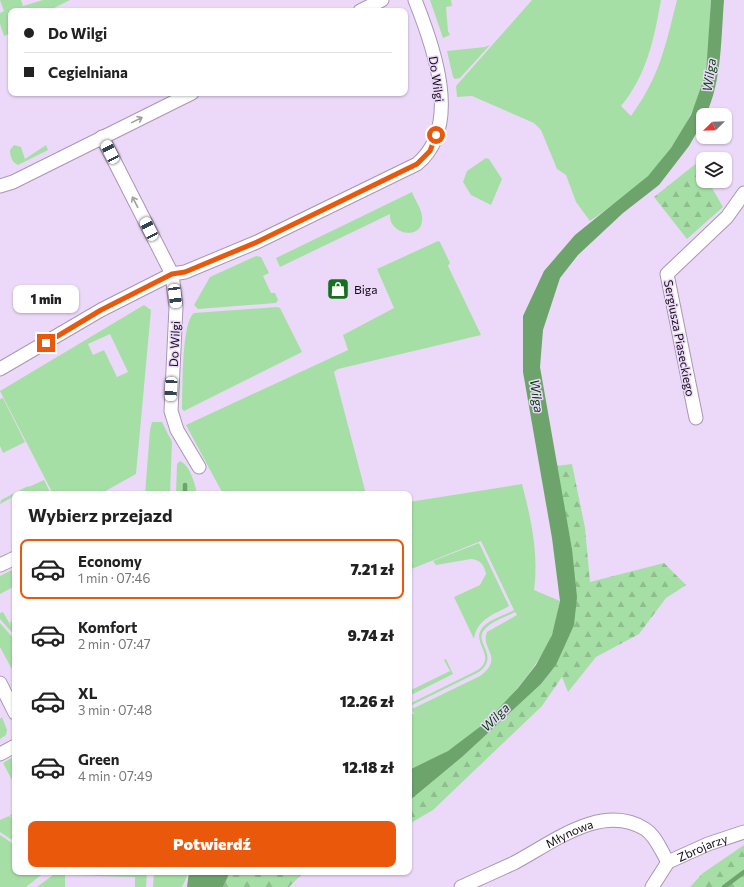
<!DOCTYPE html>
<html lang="pl">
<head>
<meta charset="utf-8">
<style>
	:root { --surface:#fff; --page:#f2f2f2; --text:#222; --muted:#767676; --line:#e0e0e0; --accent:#ea580c }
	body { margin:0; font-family:Commissioner,sans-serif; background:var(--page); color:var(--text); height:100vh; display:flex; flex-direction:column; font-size:15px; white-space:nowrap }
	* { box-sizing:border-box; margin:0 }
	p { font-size:13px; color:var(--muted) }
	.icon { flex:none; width:22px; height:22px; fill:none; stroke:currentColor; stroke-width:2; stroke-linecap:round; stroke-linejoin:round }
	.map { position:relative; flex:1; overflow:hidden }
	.sheet { position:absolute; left:12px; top:491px; width:400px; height:384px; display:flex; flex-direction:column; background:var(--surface); border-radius:8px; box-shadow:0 1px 3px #0004 }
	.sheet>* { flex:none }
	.guide { position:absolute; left:8px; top:8px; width:400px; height:88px; border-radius:8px; box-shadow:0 1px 3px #0004; display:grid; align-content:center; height:88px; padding:0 16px; background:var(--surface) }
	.needle { width:26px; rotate:247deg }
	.controls { position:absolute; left:696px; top:108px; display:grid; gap:8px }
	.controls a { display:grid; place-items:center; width:36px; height:36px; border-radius:8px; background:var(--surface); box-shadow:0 1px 3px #0004; font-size:20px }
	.end { position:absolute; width:18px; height:18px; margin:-9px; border:5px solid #ea580c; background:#fff; box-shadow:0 0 0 2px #fff }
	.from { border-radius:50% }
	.bubble { position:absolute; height:28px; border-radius:8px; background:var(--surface); box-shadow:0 1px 3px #0004; font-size:13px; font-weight:800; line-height:28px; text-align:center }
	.car { position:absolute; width:12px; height:24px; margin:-12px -6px; border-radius:5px; box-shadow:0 0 3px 1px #0007; background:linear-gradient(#fff 24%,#345 0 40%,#fff 0 76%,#345 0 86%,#fff 0) }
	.guide b { display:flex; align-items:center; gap:14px; height:38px; font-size:15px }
	.guide b+b { border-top:1px solid var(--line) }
	.guide i { width:10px; height:10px; background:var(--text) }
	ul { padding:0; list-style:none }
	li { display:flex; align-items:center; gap:12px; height:60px; margin:0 8px 6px; padding:0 8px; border:2px solid transparent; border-radius:8px }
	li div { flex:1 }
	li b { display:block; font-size:15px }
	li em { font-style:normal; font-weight:800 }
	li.active { border-color:var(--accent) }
	li>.icon { width:36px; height:36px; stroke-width:1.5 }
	h2 { padding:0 16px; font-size:18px; line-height:48px }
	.primary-button { display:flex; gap:8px; margin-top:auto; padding:8px 16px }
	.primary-button a { flex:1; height:46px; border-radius:8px; background:var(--accent); color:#fff; font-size:16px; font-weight:800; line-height:46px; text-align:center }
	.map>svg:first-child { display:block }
	.green { fill:#a6dfa5; fill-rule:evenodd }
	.forest { fill:url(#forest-firs) }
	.water { fill:#6ca46b }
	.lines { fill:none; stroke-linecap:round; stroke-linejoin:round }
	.stream { stroke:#6ca46b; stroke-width:4.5 }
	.minor-casing { stroke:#a896b4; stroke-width:15 }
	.minor { stroke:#fff; stroke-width:13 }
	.oneway { stroke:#a19ea2 }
	.route { stroke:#ea580c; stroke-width:5 }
	.labels { text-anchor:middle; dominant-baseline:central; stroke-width:3; stroke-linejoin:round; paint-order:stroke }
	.street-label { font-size:12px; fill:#130c17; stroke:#ecd9f9 }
	.poi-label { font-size:12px; fill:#130c17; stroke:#ecd9f9; text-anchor:start }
	.water-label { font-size:13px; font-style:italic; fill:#07470f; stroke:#ecd9f9 }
</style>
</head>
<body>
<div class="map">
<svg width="744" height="887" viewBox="0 0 744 887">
	<defs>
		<pattern id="forest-firs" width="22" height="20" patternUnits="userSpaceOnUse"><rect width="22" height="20" fill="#a6dfa5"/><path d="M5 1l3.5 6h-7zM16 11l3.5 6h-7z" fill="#8ebe8d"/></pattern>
	</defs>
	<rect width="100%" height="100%" fill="#ecd9f9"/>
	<!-- green -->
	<g class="green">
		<polygon points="0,0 21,0 23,6 43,0 70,0 48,11 11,11 11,33 4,36 0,24 0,13 4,11"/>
		<polygon points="430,0 451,0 452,6 446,7 448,31 450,35 443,38"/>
		<path d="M532 0H661C654 39 647 75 621 106L631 116C660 76 665 47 677 0H711C709 21 710 53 705 73 697 110 675 149 648 176 631 193 610 207 590 221L576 202 566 175 557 169 541 130 534 123 472 96 457 97 456 86Z"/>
		<polygon points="490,45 460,78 455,79 453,77 447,51 485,47"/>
		<path d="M14 145 21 147 25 159 46 145 48 150 18 165C12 162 10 157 10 150Z"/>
		<polygon points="486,158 489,159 502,179 491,205 471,195 463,182 467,171"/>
		<path d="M412 192C415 200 421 208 422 216 425 242 388 235 390 214L280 267 276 258Z"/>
		<polygon points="438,241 440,242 450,263 448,266 481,335 338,369 334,372 366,494 223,494 186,425 348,350 343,335 394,308 377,269"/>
		<polygon points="256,256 261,257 269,273 263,276 271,293 275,293 278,300 276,303 198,309 194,305 210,277"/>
		<path d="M144 305 151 310 136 474 100 494H53L0 391ZM110 334 128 372 117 377 104 350 93 355 88 344Z"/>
		<path d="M277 307 280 308 302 352 184 411 182 409C183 391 181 323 194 313Z"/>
		<polygon points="3,398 25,442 3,453 0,446 0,399"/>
		<polygon points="152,422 162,422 172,442 170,494 145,494 150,430"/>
		<path d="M180 461C190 465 195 484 197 494H176L177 464Z"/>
		<polygon points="44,480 51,494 24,492 15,494 15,496 0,504 1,500 26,487 31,486"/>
		<path d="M522 484C531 518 539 555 534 590L560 601C557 612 556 626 551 637 534 675 485 730 448 751 436 758 422 764 409 770V714H414L412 709 480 676C505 657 480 650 487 632L517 615 515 612C506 617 492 621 485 629 472 642 501 655 479 672L410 706 409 704 478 670C497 655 471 644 482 628 488 620 505 615 514 610L481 541 409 570V502Z"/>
		<path d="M479 543 509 606C493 615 477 619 474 639L454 597 480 585 486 574C484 565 481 560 471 559L436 565 433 561Z"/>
		<polygon points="12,570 15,576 15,586 0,594 0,576"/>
		<polygon points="3,612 11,626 10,622 15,620 15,636 0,619 0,613"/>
		<polygon points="0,623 15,640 15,675 0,647"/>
		<polygon points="446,659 453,674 409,696 409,691 450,671 444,660"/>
		<polygon points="2,717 7,730 6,735 0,739 0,719"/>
		<polygon points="15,756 15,781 13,782 3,763"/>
		<polygon points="15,813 15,842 0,832 0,820 9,816 11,818 10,815"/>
		<polygon points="0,835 15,845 15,872 45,872 26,887 0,887"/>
		<polygon points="57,872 147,872 146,887 135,887 135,877 65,875 65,887 37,887"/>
		<polygon points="154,872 189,872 182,887 153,887"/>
	</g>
	<!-- forest -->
	<g class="forest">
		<polygon points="698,162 703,172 703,181 708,181 723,207 687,239 654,197"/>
		<polygon points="572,464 585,528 590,582 664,563 686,585 666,598 639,634 596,657 568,692 562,677 542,706 433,810 409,824 409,801 462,757 541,684 556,665 562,651 572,549 556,466"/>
		<polygon points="744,845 744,887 690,887 703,873"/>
		<polygon points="230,872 304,872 289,887 223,887"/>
	</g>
	<!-- water -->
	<g class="water">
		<path d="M711 0H724C721 38 722 80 706 115H703L701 125 689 146 659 185 623 213 578 255 560 278 543 330 540 367 572 549 577 597 574 625 556 665 541 684 462 757 409 801V770L448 751 485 723 518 688 536 665 552 635 560 601 552 538 523 372V316L544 271 575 235 648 176 671 148 691 115 706 73Z"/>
		<polygon points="189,872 230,872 223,887 187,887"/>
	</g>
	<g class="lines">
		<!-- stream -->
		<g class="stream">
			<polyline points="185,494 185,485"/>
			<polyline points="724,887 744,872"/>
		</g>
		<!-- minor casing -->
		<g class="minor-casing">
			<g id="minor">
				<polyline points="360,11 382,0"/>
				<polyline points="102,137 172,274 176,307 171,411 177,430 199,467"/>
				<polyline points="0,186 13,182 192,93"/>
				<path d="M0 369 101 310 172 274 185 272 257 242 417 164C463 126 433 45 415 0"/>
				<polyline points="696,418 667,274 727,217 744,193"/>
				<polyline points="0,565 15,558"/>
				<polyline points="0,683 15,713"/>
				<polyline points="0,754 15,746"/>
				<path id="s1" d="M461 887C479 879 496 871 514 863 552 843 602 802 645 829 656 836 661 851 668 862"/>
				<path id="s2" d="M652 887 668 862 708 844 744 832"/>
			</g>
		</g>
		<!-- minor -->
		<use href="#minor" class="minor"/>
	</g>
	<!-- one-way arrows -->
	<defs><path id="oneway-shaft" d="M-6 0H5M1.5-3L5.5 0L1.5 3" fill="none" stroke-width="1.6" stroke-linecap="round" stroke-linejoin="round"/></defs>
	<g class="oneway">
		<use href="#oneway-shaft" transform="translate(137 120) rotate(-26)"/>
		<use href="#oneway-shaft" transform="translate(135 202) rotate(-117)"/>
	</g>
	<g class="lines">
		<!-- route -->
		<polyline class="route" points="46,343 101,310 172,274 185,272 257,242 417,164 430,151 436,135"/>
	</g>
	<!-- icons -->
	<defs>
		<g id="shop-square" transform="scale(1.15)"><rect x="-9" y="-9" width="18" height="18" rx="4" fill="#14711f" stroke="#ecd9f9"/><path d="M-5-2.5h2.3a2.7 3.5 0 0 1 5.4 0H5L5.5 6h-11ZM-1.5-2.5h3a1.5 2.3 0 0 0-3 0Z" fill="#fff"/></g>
	</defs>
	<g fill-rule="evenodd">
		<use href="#shop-square" x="338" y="289"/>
	</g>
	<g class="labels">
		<!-- street labels -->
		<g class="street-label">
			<text transform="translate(437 79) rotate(82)">Do Wilgi</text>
			<text transform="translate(680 338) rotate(79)">Sergiusza Piaseckiego</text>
			<text transform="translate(174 344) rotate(-87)">Do Wilgi</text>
			<text stroke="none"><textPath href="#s1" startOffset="121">Młynowa</textPath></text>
			<text stroke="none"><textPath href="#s2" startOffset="67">Zbrojarzy</textPath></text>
		</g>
		<!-- poi labels -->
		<g class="poi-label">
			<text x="354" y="289">Biga</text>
		</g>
		<!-- water labels -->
		<g class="water-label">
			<text transform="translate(709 75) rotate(-82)">Wilga</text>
			<text transform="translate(537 396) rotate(82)">Wilga</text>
			<text transform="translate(495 717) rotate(-45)">Wilga</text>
		</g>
	</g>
</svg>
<div class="controls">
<a><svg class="needle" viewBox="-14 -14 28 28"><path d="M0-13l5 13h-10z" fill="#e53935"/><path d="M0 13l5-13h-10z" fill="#767676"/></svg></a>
<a><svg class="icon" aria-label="layers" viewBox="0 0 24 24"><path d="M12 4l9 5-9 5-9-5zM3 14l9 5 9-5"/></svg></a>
</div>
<i class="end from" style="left:436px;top:135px"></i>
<i class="end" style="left:46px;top:343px"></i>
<div class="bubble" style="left:13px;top:285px;width:66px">1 min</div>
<i class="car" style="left:110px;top:152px;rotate:333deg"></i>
<i class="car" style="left:149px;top:229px;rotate:333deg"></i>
<i class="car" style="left:175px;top:296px;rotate:173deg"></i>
<i class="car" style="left:171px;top:389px;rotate:183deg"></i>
<div class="guide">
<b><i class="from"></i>Do Wilgi</b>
<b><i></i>Cegielniana</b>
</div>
<section class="sheet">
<h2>Wybierz przejazd</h2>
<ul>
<li class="active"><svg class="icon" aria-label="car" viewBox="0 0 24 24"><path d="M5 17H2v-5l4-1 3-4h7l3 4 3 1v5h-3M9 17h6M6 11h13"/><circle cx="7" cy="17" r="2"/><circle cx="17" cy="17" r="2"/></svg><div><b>Economy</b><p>1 min · 07:46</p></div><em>7.21 zł</em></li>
<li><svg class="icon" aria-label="car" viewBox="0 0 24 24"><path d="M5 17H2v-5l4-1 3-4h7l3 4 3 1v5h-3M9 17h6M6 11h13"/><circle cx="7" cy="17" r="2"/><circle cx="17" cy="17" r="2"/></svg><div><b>Komfort</b><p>2 min · 07:47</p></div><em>9.74 zł</em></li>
<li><svg class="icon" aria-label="car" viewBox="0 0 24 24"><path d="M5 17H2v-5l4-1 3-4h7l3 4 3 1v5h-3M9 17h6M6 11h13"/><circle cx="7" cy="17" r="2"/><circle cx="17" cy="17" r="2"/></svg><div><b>XL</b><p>3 min · 07:48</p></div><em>12.26 zł</em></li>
<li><svg class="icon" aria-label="car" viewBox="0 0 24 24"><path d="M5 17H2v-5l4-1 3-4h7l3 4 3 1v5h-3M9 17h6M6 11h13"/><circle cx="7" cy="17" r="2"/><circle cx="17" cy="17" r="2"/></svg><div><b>Green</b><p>4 min · 07:49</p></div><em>12.18 zł</em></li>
</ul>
<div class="primary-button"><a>Potwierdź</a></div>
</section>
</div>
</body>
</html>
